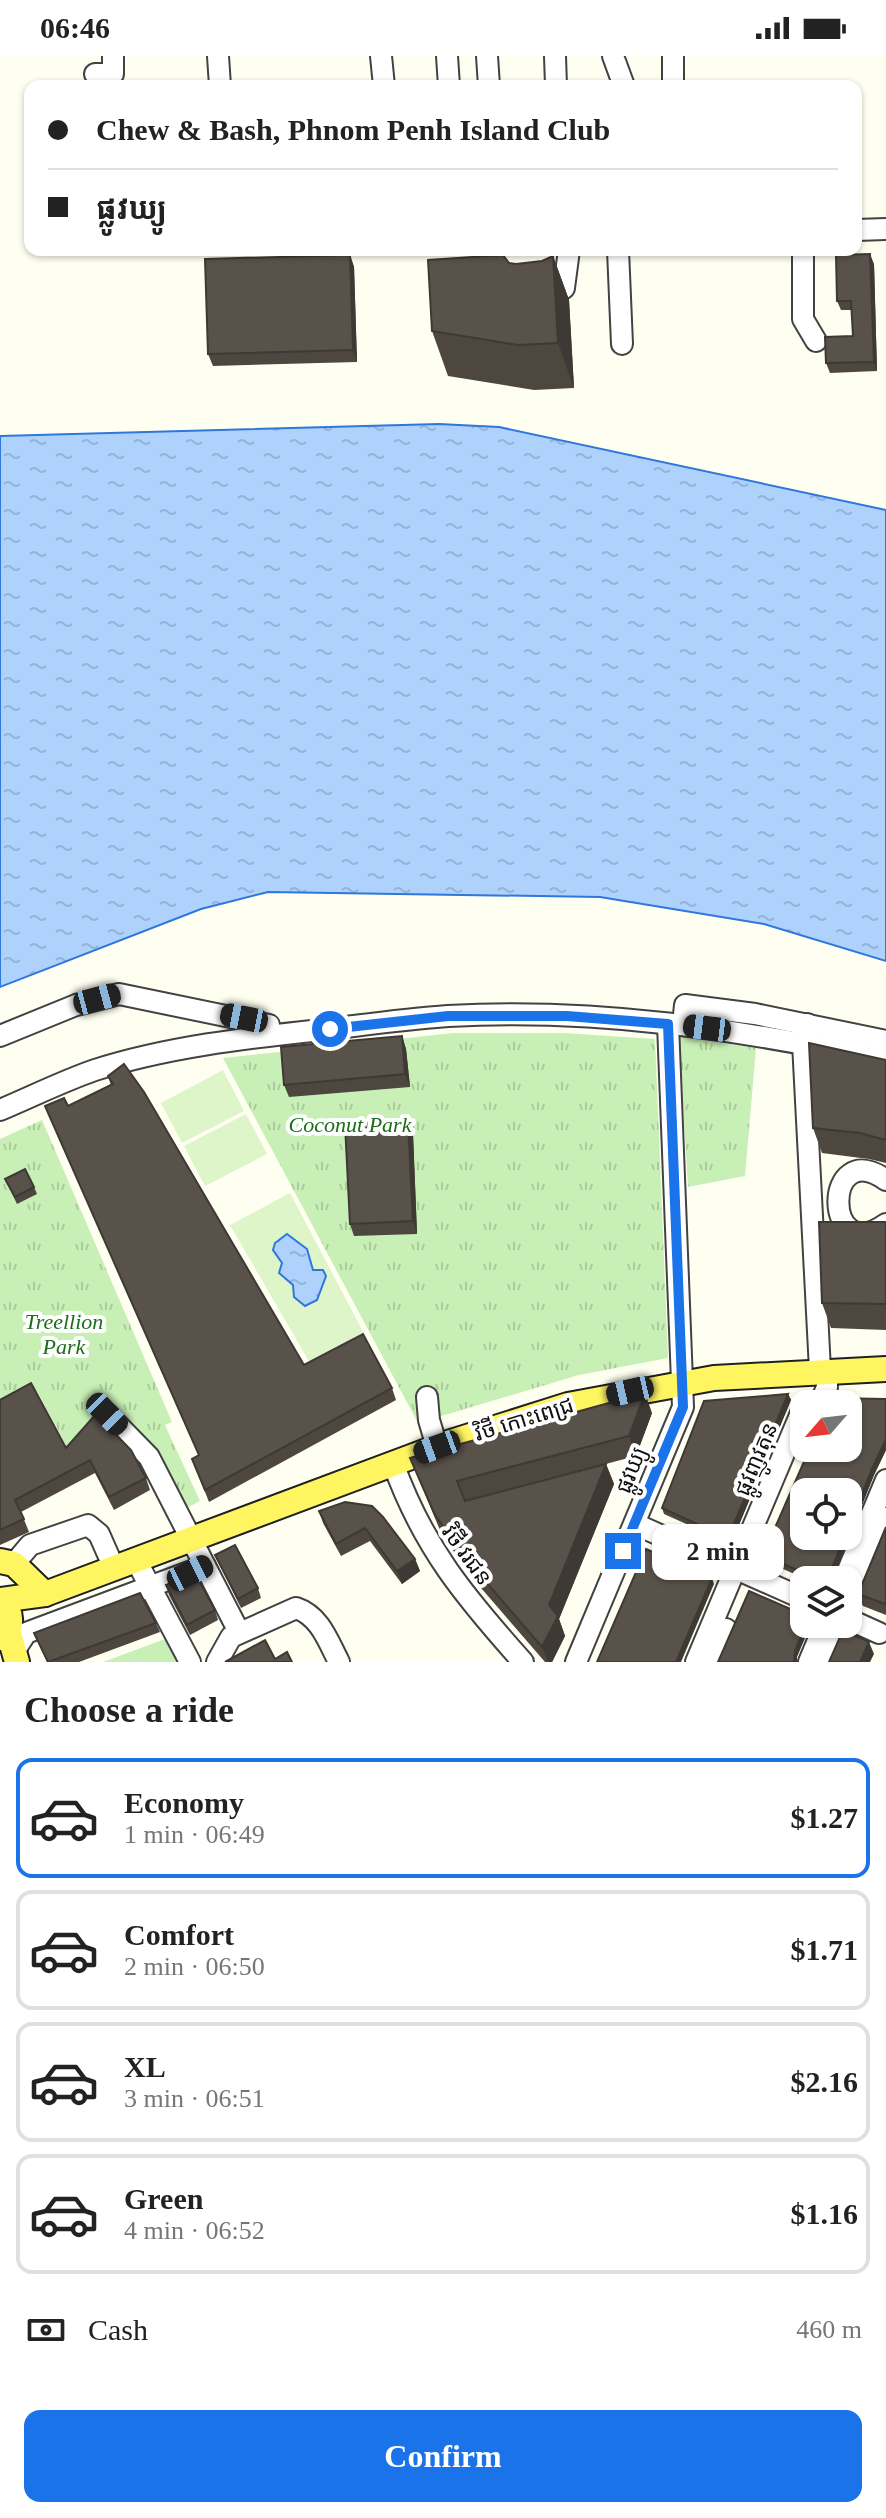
<!DOCTYPE html>
<html lang="en">
<head>
<meta charset="utf-8">
<style>
	:root { --surface:#fff; --page:#f6f6f6; --text:#222; --muted:#767676; --line:#e0e0e0; --accent:#1a73e8 }
	body { margin:0; font-family:"Times New Roman","Noto Sans Khmer",serif; background:var(--page); color:var(--text); height:100vh; display:flex; flex-direction:column; font-size:30px; white-space:nowrap }
	* { box-sizing:border-box; margin:0 }
	p { font-size:26px; color:var(--muted) }
	.icon { flex:none; width:44px; height:44px; fill:none; stroke:currentColor; stroke-width:2; stroke-linecap:round; stroke-linejoin:round }
	.map { position:relative; height:1606px; overflow:hidden }
	.panel { display:flex; flex-direction:column; background:var(--surface); flex:1 }
	.panel>* { flex:none }
	.guide { position:absolute; left:24px; top:24px; width:838px; height:176px; border-radius:16px; box-shadow:0 2px 6px #0004; display:grid; align-content:center; height:176px; padding:0 24px; background:var(--surface) }
	.needle { width:52px; rotate:242deg }
	.tools { position:absolute; left:790px; top:1334px; display:grid; gap:16px }
	.tools a { display:grid; place-items:center; width:72px; height:72px; border-radius:16px; background:var(--surface); box-shadow:0 2px 6px #0004; font-size:40px }
	.end { position:absolute; width:36px; height:36px; margin:-18px; border:10px solid #1a73e8; background:#fff; box-shadow:0 0 0 4px #fff }
	.from { border-radius:50% }
	.bubble { position:absolute; height:56px; border-radius:16px; background:var(--surface); box-shadow:0 2px 6px #0004; font-size:26px; font-weight:700; line-height:56px; text-align:center }
	.car { position:absolute; width:24px; height:48px; margin:-24px -12px; border-radius:10px; box-shadow:0 0 6px 2px #0007; background:linear-gradient(#222 24%,#8ab4d8 0 40%,#222 0 76%,#8ab4d8 0 86%,#222 0) }
	.guide b { display:flex; align-items:center; gap:28px; height:76px; font-size:30px }
	.guide b+b { border-top:2px solid var(--line) }
	.guide i { width:20px; height:20px; background:var(--text) }
	ul { padding:0; list-style:none }
	li { display:flex; align-items:center; gap:24px; height:120px; margin:0 16px 12px; padding:0 8px; border:4px solid var(--line); border-radius:16px }
	li div { flex:1 }
	li b { display:block; font-size:30px }
	li em { font-style:normal; font-weight:700 }
	li.current { border-color:var(--accent) }
	li>.icon { width:72px; height:72px; stroke-width:1.5 }
	h2 { padding:0 24px; font-size:36px; line-height:96px }
	.pay { display:flex; align-items:center; gap:20px; height:88px; padding:0 24px; font-size:30px }
	.pay p { margin-inline-start:auto }
	.button { display:flex; gap:16px; margin-top:auto; padding:16px 24px }
	.button a { flex:1; height:92px; border-radius:16px; background:var(--accent); color:#fff; font-size:32px; font-weight:700; line-height:92px; text-align:center }
	.status { display:flex; justify-content:space-between; align-items:center; height:56px; padding:0 40px; background:var(--surface); direction:ltr }
	.status svg { height:22px; fill:currentColor }
	.map>svg:first-child { display:block }
	.grass { fill:url(#grass-tufts) }
	.pitch { fill:#ddf5c8 }
	.water { fill:url(#water-ripples); stroke:#2e77dc; stroke-width:2 }
	.lines { fill:none; stroke-linecap:round; stroke-linejoin:round }
	.minor-casing { stroke:#424242; stroke-width:24 }
	.major-casing { stroke:#202020; stroke-width:28 }
	.minor { stroke:#fff; stroke-width:20 }
	.major { stroke:#fff561; stroke-width:24 }
	.wall { fill:#4d4740 }
	.shaded-wall { fill:#3e3934 }
	.building { fill:#59524a; stroke:#3e3934; stroke-width:2 }
	.route { stroke:#1a73e8; stroke-width:10 }
	.labels { text-anchor:middle; dominant-baseline:central; stroke-width:8; stroke-linejoin:round; paint-order:stroke }
	.park-label { font-size:22px; font-style:italic; fill:#196f17; stroke:#fff }
	.street-label { font-size:22px; fill:#0f0f0f; stroke:#fff }
</style>
</head>
<body>
<div class="status"><b>06:46</b><svg viewBox="0 0 49 12"><path d="M0 12V9h3v3zM5 12V6h3v6zM10 12V3h3v9zM15 12V0h3v12zM26 1h20v11H26zM47 4h2v5h-2z"/></svg></div>
<div class="map">
<svg width="886" height="1606" viewBox="0 0 886 1606">
	<defs>
		<pattern id="grass-tufts" width="24" height="20" patternUnits="userSpaceOnUse" patternTransform="scale(2)"><rect width="24" height="20" fill="#c8efb5"/><path d="M3 7l-1-3M5 7V3M7 7l1-3M15 17l-1-3M17 17v-4M19 17l1-3" fill="none" stroke="#abcc9a"/></pattern>
		<pattern id="water-ripples" width="26" height="14" patternUnits="userSpaceOnUse" patternTransform="scale(2)"><rect width="26" height="14" fill="#afd2fd"/><path d="M2 4q2-2 4 0t4 0M15 11q2-2 4 0t4 0" fill="none" stroke="#95b3d8"/></pattern>
	</defs>
	<rect width="100%" height="100%" fill="#fffff1"/>
	<!-- grass -->
	<g class="grass">
		<polygon points="453,977 565,977 655,983 668,1302 579,1319 418,1367 223,1002"/>
		<polygon points="679,981 756,992 745,1120 688,1131"/>
		<polygon points="42,1064 172,1366 165,1369 200,1445 183,1454 151,1393 71,1399 37,1335 0,1355 0,1083"/>
		<polygon points="165,1583 177,1606 103,1606"/>
	</g>
	<!-- pitch -->
	<g class="pitch">
		<polygon points="223,1014 244,1055 182,1087 161,1047"/>
		<polygon points="246,1058 267,1098 205,1130 184,1090"/>
		<polygon points="290,1137 368,1285 314,1314 230,1169"/>
	</g>
	<!-- water -->
	<g class="water">
		<polygon points="439,368 499,371 886,454 886,905 764,868 600,841 268,836 201,853 0,931 0,380"/>
		<polygon points="287,1178 307,1193 313,1214 323,1214 326,1220 317,1244 305,1250 294,1241 293,1229 279,1217 282,1207 273,1194 275,1187"/>
	</g>
	<g class="lines">
		<!-- minor casing -->
		<g class="minor-casing">
			<g id="minor">
				<polyline points="218,0 220,30"/>
				<polyline points="381,0 384,30"/>
				<polyline points="447,0 449,30"/>
				<polyline points="487,0 489,30"/>
				<polyline points="555,0 556,30"/>
				<polyline points="613,0 624,30"/>
				<polyline points="673,0 673,30"/>
				<polyline points="95,18 113,18 113,0"/>
				<polyline points="856,174 886,173"/>
				<polyline points="618,194 622,288"/>
				<polyline points="803,194 803,263 816,285"/>
				<polyline points="541,239 556,237 564,232 569,194"/>
				<polyline points="807,968 803,987 820,1314"/>
				<polyline points="683,969 685,949 755,958 886,985"/>
				<polyline points="0,980 76,949 119,938 269,969 270,979"/>
				<path d="M0 1054C31 1041 63 1025 95 1014 167 991 246 982 321 974 363 969 405 963 448 960 595 952 742 973 886 1005"/>
				<path d="M886 1124C822 1079 823 1213 886 1168"/>
				<polyline points="427,1341 429,1364 437,1391"/>
				<polyline points="820,1348 827,1331 827,1314"/>
				<polyline points="107,1358 149,1401 239,1576"/>
				<path d="M393 1407C423 1491 465 1541 523 1606"/>
				<polyline points="635,1468 804,1543"/>
				<polyline points="136,1504 190,1606"/>
				<polyline points="14,1508 30,1489 88,1469 99,1478 114,1512"/>
				<polyline points="844,1524 886,1424"/>
				<polyline points="848,1552 886,1462"/>
				<polyline points="848,1563 879,1577"/>
				<polyline points="13,1597 26,1577 205,1510"/>
				<path d="M217 1606 231 1581 296 1552C320 1560 328 1585 339 1606"/>
				<polyline points="576,1606 683,1351 668,968"/>
				<polyline points="696,1606 804,1350"/>
				<polyline points="712,1606 726,1573"/>
				<polyline points="809,1606 825,1568"/>
				<polyline points="825,1606 841,1568"/>
			</g>
		</g>
		<!-- major casing -->
		<g class="major-casing">
			<g id="major">
				<polyline points="0,1505 14,1508 45,1538"/>
				<polyline points="0,1544 45,1538 451,1386 568,1349 714,1322 886,1313"/>
				<path d="M0 1544C13 1556 14 1571 0 1582"/>
				<polyline points="8,1574 17,1606"/>
			</g>
		</g>
		<!-- minor -->
		<use href="#minor" class="minor"/>
		<!-- major -->
		<use href="#major" class="major"/>
	</g>
	<!-- wall -->
	<g class="wall">
		<polygon points="350,199 354,211 357,306 213,310 208,298"/>
		<polygon points="553,200 569,244 574,332 534,334 448,320 432,275 509,207 516,208 542,205"/>
		<polygon points="874,208 877,315 830,317 826,307 853,280 852,254 841,254 837,245"/>
		<polygon points="402,980 406,993 410,1031 289,1041 284,1029"/>
		<polygon points="886,1004 886,1107 869,1103 822,1097 813,1072"/>
		<polygon points="108,1020 304,1309 392,1332 396,1344 209,1446 192,1403 199,1399 45,1050 68,1050 111,1029"/>
		<polygon points="408,1066 413,1078 417,1178 354,1180 350,1168"/>
		<polygon points="5,1123 34,1131 37,1138 17,1148"/>
		<polygon points="886,1166 886,1274 831,1272 822,1247"/>
		<polygon points="788,1338 791,1344 731,1488 664,1458 662,1452"/>
		<polygon points="886,1343 886,1394 874,1419 832,1524 808,1524 765,1505 763,1499"/>
		<polygon points="0,1344 66,1392 146,1422 150,1434 114,1454 95,1417 21,1456 29,1476 0,1489"/>
		<polygon points="652,1357 636,1400 499,1436 606,1408 614,1428 559,1563 565,1580 552,1606 545,1606 475,1525 442,1479 410,1402"/>
		<polygon points="372,1450 415,1503 420,1515 402,1528 370,1485 341,1500 323,1467 319,1455"/>
		<polygon points="886,1471 886,1559 863,1550 858,1538"/>
		<polygon points="215,1499 258,1532 261,1542 241,1552 219,1508"/>
		<polygon points="166,1529 215,1554 218,1564 190,1579 169,1539"/>
		<polygon points="156,1567 160,1576 79,1606 47,1606 34,1577"/>
	</g>
	<!-- shaded-wall -->
	<g class="shaded-wall">
		<polygon points="870,198 874,208 877,315 874,306"/>
		<polygon points="350,199 354,211 357,306 353,294"/>
		<polygon points="553,200 569,244 574,332 558,287"/>
		<polygon points="402,980 406,993 410,1031 405,1018"/>
		<polygon points="408,1066 413,1078 417,1178 413,1165"/>
		<polygon points="645,1337 652,1357 636,1400 629,1380"/>
		<polygon points="788,1338 791,1344 731,1488 728,1482"/>
		<polygon points="886,1383 886,1394 874,1419 832,1524 827,1524 845,1480 848,1480 848,1472 872,1413"/>
		<polygon points="606,1408 614,1428 559,1563 565,1580 552,1606 548,1606 542,1591 549,1549"/>
		<polygon points="415,1503 420,1515 402,1528 397,1515"/>
		<polygon points="712,1522 714,1528 681,1606 676,1606"/>
		<polygon points="806,1568 811,1568 797,1601 797,1606 794,1606 795,1595"/>
		<polygon points="869,1586 874,1598 870,1606 860,1606"/>
	</g>
	<!-- building -->
	<g class="building">
		<polygon points="870,198 874,306 826,307 825,281 853,280 851,245 837,245 836,199"/>
		<polygon points="350,199 353,294 208,298 205,203"/>
		<polygon points="503,199 509,207 516,208 542,205 553,200 558,287 518,289 432,275 428,204"/>
		<polygon points="402,980 405,1018 284,1029 281,991"/>
		<polygon points="809,987 886,1004 886,1084 860,1077 813,1072"/>
		<polygon points="124,1008 144,1036 304,1309 363,1278 392,1332 205,1434 192,1403 199,1399 45,1050 64,1042 68,1050 113,1028 108,1020"/>
		<polygon points="408,1066 413,1165 350,1168 345,1068"/>
		<polygon points="25,1113 34,1131 15,1141 5,1123"/>
		<polygon points="819,1166 886,1166 886,1248 822,1247"/>
		<polygon points="31,1327 66,1392 96,1358 131,1394 146,1422 109,1441 90,1404 15,1444 24,1463 0,1474 0,1344"/>
		<polygon points="645,1337 629,1380 457,1425 465,1445 606,1408 549,1549 558,1560 542,1591 468,1505 435,1459 410,1402"/>
		<polygon points="788,1338 728,1482 662,1452 704,1345"/>
		<polygon points="832,1342 886,1343 886,1383 872,1413 848,1472 848,1436 804,1436 804,1480 845,1480 827,1524 820,1524 763,1499 810,1392 848,1392 848,1348 829,1348"/>
		<polygon points="345,1446 372,1450 383,1461 415,1503 397,1515 365,1472 336,1488 319,1455"/>
		<polygon points="886,1471 886,1546 885,1548 858,1538"/>
		<polygon points="235,1489 258,1532 238,1543 215,1499"/>
		<polygon points="646,1493 712,1522 676,1606 597,1606"/>
		<polygon points="195,1517 215,1554 187,1569 166,1529"/>
		<polygon points="749,1535 804,1559 804,1568 806,1568 795,1595 794,1606 718,1606"/>
		<polygon points="140,1537 156,1567 48,1606 34,1577"/>
		<polygon points="843,1574 869,1586 860,1606 829,1606"/>
		<polygon points="265,1584 275,1603 287,1596 292,1606 225,1606"/>
	</g>
	<g class="lines">
		<!-- route -->
		<polyline class="route" points="330,973 448,960 567,960 668,968 683,1351 623,1495"/>
	</g>
	<g class="labels">
		<!-- park labels -->
		<g class="park-label">
			<text x="350" y="1068">Coconut Park</text>
			<text x="64" y="1265">Treellion<tspan x="64" dy="25">Park</tspan></text>
		</g>
		<!-- street labels -->
		<g class="street-label">
			<text transform="translate(524 1363) rotate(-17)">វិថី កោះពេជ្រ</text>
			<text transform="translate(756 1403) rotate(-67)">ផ្លូវញូវតុន</text>
			<text transform="translate(631 1414) rotate(-68)">ផ្លូវឃ្យូ</text>
			<text transform="translate(467 1499) rotate(54)">វិថី វរជន</text>
		</g>
	</g>
</svg>
<div class="tools">
<a><svg class="needle" viewBox="-14 -14 28 28"><path d="M0-13l5 13h-10z" fill="#e53935"/><path d="M0 13l5-13h-10z" fill="#767676"/></svg></a>
<a><svg class="icon" aria-label="locate" viewBox="0 0 24 24"><circle cx="12" cy="12" r="6"/><path d="M12 2v4M12 18v4M2 12h4M18 12h4"/></svg></a>
<a><svg class="icon" aria-label="layers" viewBox="0 0 24 24"><path d="M12 4l9 5-9 5-9-5zM3 14l9 5 9-5"/></svg></a>
</div>
<i class="end from" style="left:330px;top:973px"></i>
<i class="end" style="left:623px;top:1495px"></i>
<div class="bubble" style="left:652px;top:1468px;width:132px">2 min</div>
<i class="car" style="left:97px;top:943px;rotate:75deg"></i>
<i class="car" style="left:244px;top:962px;rotate:281deg"></i>
<i class="car" style="left:707px;top:972px;rotate:277deg"></i>
<i class="car" style="left:630px;top:1335px;rotate:257deg"></i>
<i class="car" style="left:107px;top:1358px;rotate:136deg"></i>
<i class="car" style="left:437px;top:1391px;rotate:250deg"></i>
<i class="car" style="left:190px;top:1517px;rotate:64deg"></i>
<div class="guide">
<b><i class="from"></i>Chew &amp; Bash, Phnom Penh Island Club</b>
<b><i></i>ផ្លូវឃ្យូ</b>
</div>
</div>
<section class="panel">
<h2>Choose a ride</h2>
<ul>
<li class="current"><svg class="icon" aria-label="car" viewBox="0 0 24 24"><path d="M5 17H2v-5l4-1 3-4h7l3 4 3 1v5h-3M9 17h6M6 11h13"/><circle cx="7" cy="17" r="2"/><circle cx="17" cy="17" r="2"/></svg><div><b>Economy</b><p>1 min · 06:49</p></div><em>$1.27</em></li>
<li><svg class="icon" aria-label="car" viewBox="0 0 24 24"><path d="M5 17H2v-5l4-1 3-4h7l3 4 3 1v5h-3M9 17h6M6 11h13"/><circle cx="7" cy="17" r="2"/><circle cx="17" cy="17" r="2"/></svg><div><b>Comfort</b><p>2 min · 06:50</p></div><em>$1.71</em></li>
<li><svg class="icon" aria-label="car" viewBox="0 0 24 24"><path d="M5 17H2v-5l4-1 3-4h7l3 4 3 1v5h-3M9 17h6M6 11h13"/><circle cx="7" cy="17" r="2"/><circle cx="17" cy="17" r="2"/></svg><div><b>XL</b><p>3 min · 06:51</p></div><em>$2.16</em></li>
<li><svg class="icon" aria-label="car" viewBox="0 0 24 24"><path d="M5 17H2v-5l4-1 3-4h7l3 4 3 1v5h-3M9 17h6M6 11h13"/><circle cx="7" cy="17" r="2"/><circle cx="17" cy="17" r="2"/></svg><div><b>Green</b><p>4 min · 06:52</p></div><em>$1.16</em></li>
</ul>
<div class="pay"><svg class="icon" aria-label="cash" viewBox="0 0 24 24"><path d="M3 7h18v10H3z"/><circle cx="12" cy="12" r="2"/></svg>Cash<p>460 m</p></div>
<div class="button"><a>Confirm</a></div>
</section>
</body>
</html>
